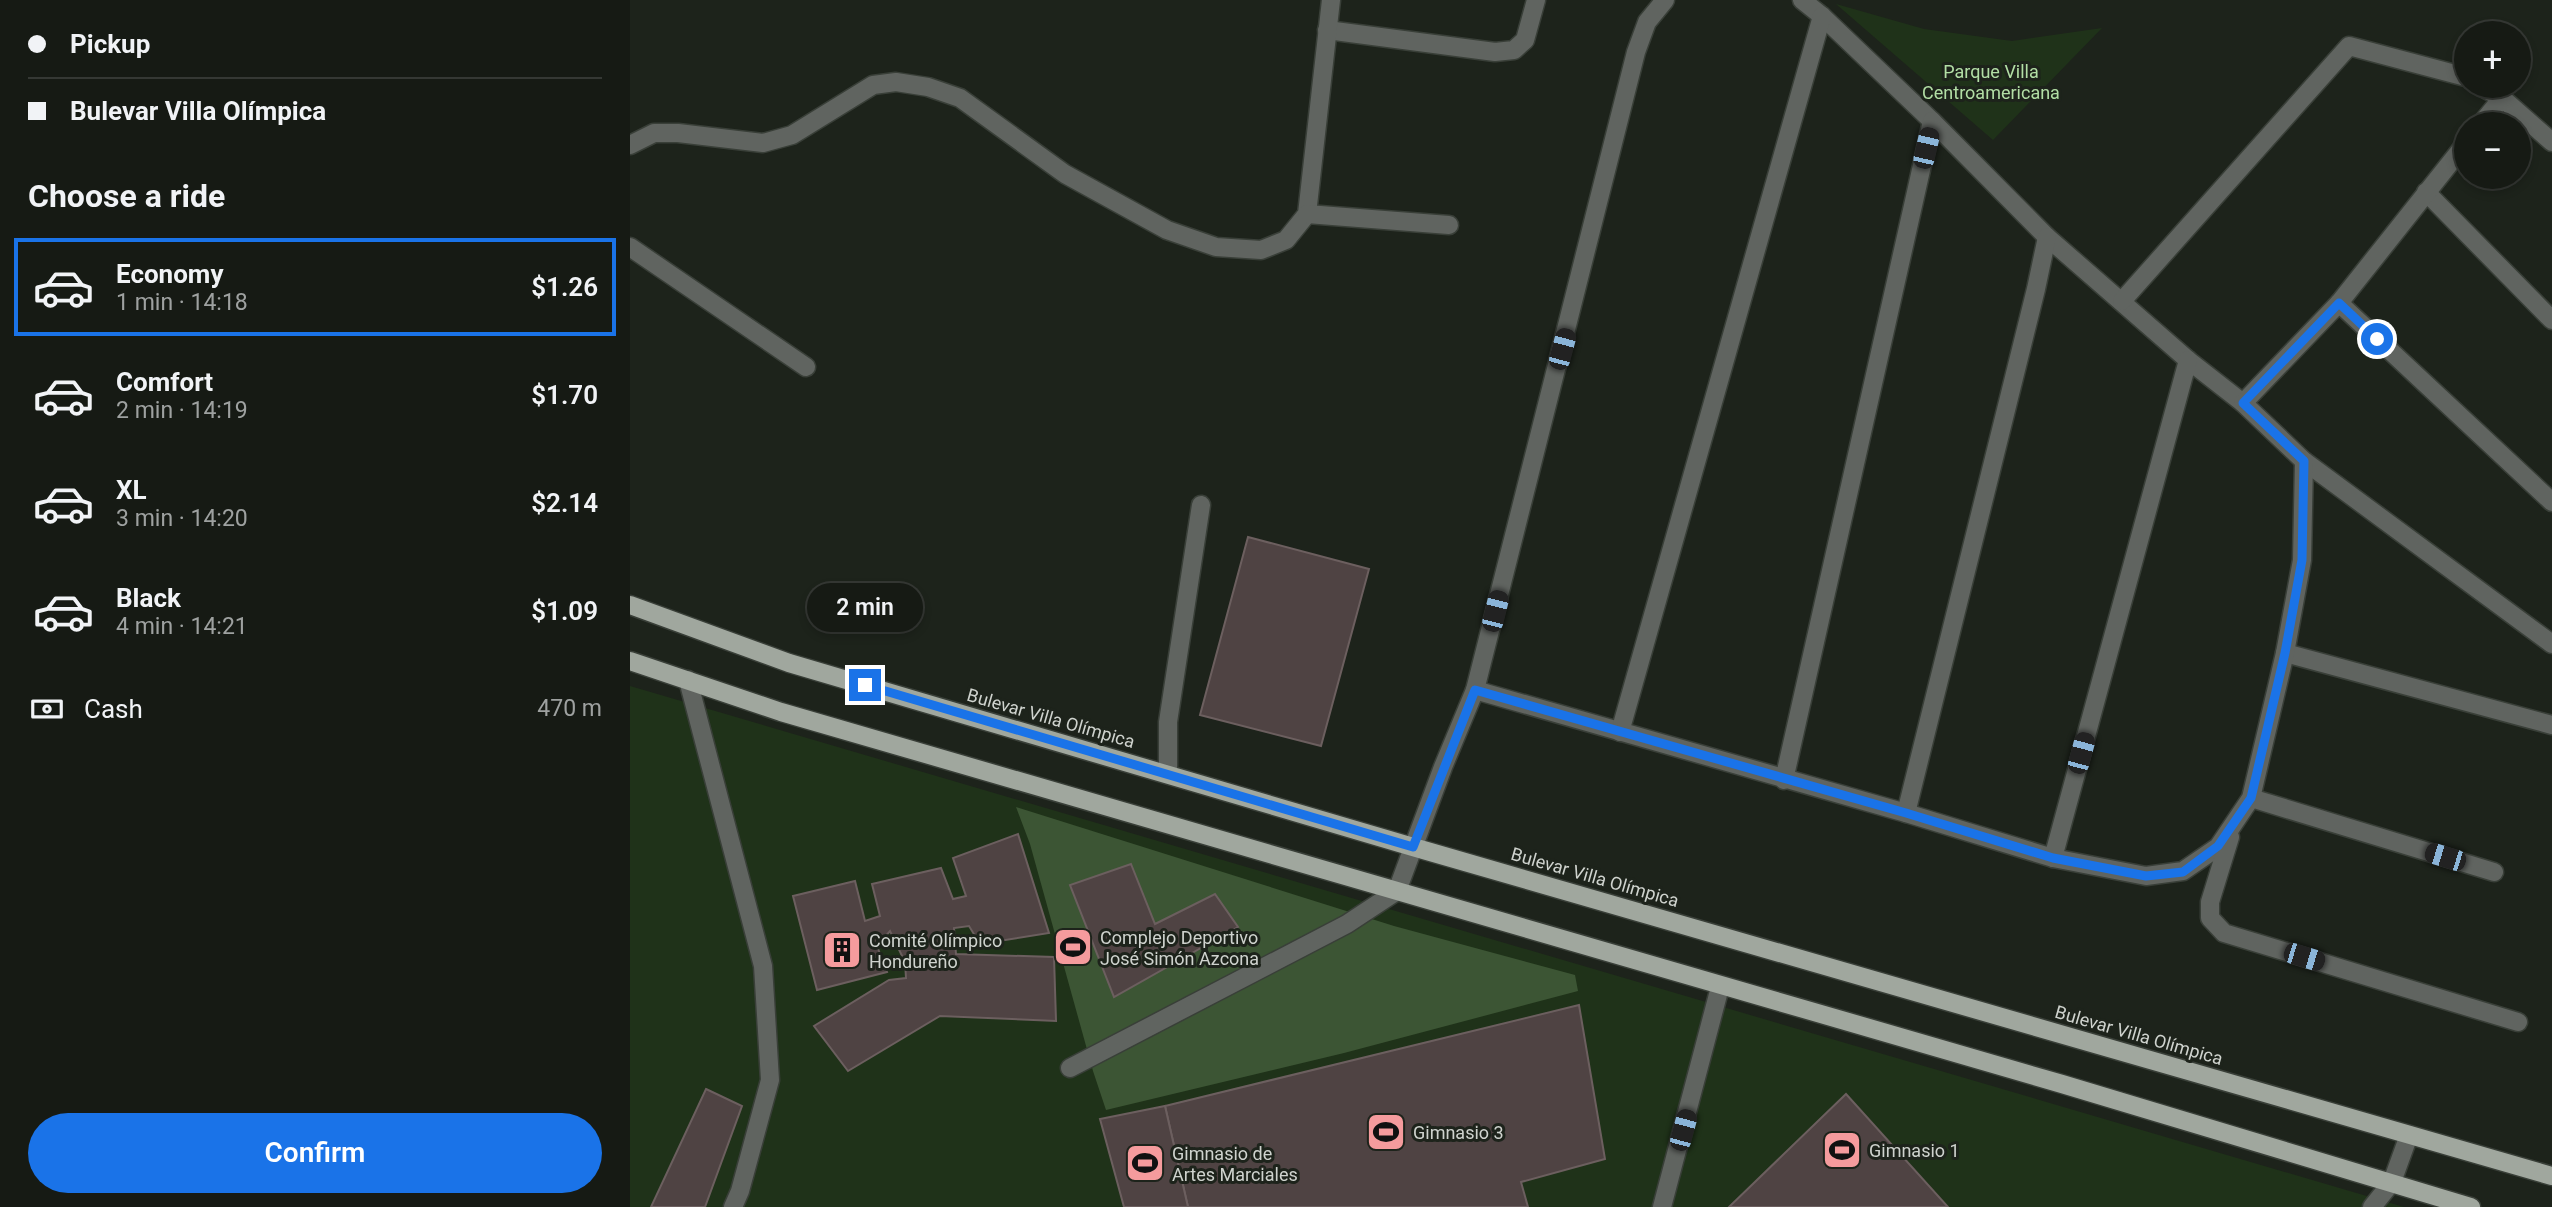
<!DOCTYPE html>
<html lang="en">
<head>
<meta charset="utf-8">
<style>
	:root { --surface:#161a14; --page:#1f231d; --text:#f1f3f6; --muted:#9ea1a0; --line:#353834; --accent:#1a73e8 }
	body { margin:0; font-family:Roboto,sans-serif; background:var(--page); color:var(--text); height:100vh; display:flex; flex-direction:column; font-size:26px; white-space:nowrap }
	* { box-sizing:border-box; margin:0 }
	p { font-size:23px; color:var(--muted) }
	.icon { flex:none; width:38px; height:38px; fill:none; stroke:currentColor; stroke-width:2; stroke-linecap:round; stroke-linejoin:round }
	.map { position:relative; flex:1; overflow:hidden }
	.details { display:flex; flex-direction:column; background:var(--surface); width:630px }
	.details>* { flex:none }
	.top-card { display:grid; align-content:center; height:154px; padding:0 28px; background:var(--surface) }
	.fabs { position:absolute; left:1824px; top:21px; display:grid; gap:14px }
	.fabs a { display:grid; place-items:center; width:77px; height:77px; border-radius:50%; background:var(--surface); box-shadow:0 4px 10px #0003,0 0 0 2px var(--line); font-size:35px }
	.end { position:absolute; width:32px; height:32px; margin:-16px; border:9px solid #1a73e8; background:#fff; box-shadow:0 0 0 4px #fff }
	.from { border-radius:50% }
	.bubble { position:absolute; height:49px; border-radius:24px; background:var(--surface); box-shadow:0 4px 10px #0003,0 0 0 2px var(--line); font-size:23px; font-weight:600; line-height:49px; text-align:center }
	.car { position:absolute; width:21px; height:42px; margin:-21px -10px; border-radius:9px; box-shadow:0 0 5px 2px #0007; background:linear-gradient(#222 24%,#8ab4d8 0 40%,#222 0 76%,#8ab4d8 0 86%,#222 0) }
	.top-card b { display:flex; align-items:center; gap:24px; height:66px; font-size:26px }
	.top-card b+b { border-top:2px solid var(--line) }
	.top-card i { width:18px; height:18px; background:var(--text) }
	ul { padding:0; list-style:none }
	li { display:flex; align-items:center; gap:21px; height:98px; margin:0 14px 10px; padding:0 14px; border:4px solid transparent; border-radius:0px }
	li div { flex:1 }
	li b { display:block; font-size:26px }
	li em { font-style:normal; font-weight:600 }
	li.on { border-color:var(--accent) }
	li>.icon { width:63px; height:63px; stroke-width:1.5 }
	h2 { padding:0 28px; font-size:32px; line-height:84px }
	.pay { display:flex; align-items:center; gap:18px; height:77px; padding:0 28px; font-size:26px }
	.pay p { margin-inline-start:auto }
	.button { display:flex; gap:14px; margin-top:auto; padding:14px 28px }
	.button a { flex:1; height:80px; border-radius:42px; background:var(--accent); color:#fff; font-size:28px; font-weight:600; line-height:80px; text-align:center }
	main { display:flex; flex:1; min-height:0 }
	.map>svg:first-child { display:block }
	.green { fill:#1f3219 }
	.forest { fill:#3c5534 }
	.building { fill:#4f4343; stroke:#6c5f5f; stroke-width:2 }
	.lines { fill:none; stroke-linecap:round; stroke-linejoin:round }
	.minor-casing { stroke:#393f38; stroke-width:21 }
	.major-casing { stroke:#393f38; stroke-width:21 }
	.minor { stroke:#606460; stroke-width:18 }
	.major { stroke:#a0a79e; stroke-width:18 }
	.route { stroke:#1a73e8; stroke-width:9 }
	.labels { text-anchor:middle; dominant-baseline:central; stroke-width:6; stroke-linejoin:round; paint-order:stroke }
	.park-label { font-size:18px; fill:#b2dea5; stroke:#1d231b }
	.street-label { font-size:18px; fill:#cfd3ce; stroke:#1d231b }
	.poi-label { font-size:18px; fill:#cfd3ce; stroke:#1d231b; text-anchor:start }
</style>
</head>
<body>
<main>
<section class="details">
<div class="top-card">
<b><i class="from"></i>Pickup</b>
<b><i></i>Bulevar Villa Olímpica</b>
</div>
<h2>Choose a ride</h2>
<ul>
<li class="on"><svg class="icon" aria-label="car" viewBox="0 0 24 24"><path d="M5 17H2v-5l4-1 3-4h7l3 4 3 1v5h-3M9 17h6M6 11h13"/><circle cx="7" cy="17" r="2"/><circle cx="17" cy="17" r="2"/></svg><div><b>Economy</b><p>1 min · 14:18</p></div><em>$1.26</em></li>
<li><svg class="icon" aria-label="car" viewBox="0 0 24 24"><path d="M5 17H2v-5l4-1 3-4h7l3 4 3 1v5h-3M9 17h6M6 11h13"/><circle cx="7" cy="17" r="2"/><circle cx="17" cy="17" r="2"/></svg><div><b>Comfort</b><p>2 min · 14:19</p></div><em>$1.70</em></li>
<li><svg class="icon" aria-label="car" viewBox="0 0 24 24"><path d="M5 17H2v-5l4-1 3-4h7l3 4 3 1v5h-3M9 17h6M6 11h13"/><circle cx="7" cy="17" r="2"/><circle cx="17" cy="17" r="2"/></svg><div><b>XL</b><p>3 min · 14:20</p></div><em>$2.14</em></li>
<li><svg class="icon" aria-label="car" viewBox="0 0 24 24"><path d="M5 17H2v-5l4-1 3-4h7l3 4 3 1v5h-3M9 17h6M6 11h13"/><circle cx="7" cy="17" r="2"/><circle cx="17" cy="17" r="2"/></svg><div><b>Black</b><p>4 min · 14:21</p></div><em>$1.09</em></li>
</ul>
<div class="pay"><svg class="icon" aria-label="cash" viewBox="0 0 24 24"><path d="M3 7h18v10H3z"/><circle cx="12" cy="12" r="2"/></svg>Cash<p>470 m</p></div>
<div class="button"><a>Confirm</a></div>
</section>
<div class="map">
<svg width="1922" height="1207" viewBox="0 0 1922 1207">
	<rect width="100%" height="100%" fill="#1d231b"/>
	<!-- green -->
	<g class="green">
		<polygon points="1206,4 1294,29 1382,41 1472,28 1363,140"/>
		<polygon points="0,686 1774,1207 0,1207"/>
	</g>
	<!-- forest -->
	<polygon class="forest" points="386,807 764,926 945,975 948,991 714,1053 476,1110 463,1071 400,844"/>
	<!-- building -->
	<g class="building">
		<polygon points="618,537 739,569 691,746 570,715"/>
		<polygon points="388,834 419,933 350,944 339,926 324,928 326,954 424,957 426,1021 310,1016 218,1071 184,1026 259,980 276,978 275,962 260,931 247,946 257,972 187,990 163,896 225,881 235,921 250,916 242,884 311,868 323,899 336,896 323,858"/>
		<polygon points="501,864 525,924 585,894 608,927 484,997 440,885"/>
		<polygon points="949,1005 975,1159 891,1182 898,1207 558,1207 535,1106"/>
		<polygon points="76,1089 112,1106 75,1207 21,1207"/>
		<polygon points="1216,1094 1318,1207 1099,1207"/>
		<polygon points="535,1106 558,1207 494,1207 470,1119"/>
	</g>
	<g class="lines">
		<!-- minor casing -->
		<g class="minor-casing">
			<g id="minor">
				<polyline points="1172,0 1192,16 1302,121 1417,237 1558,360 1613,403 1674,461 1922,644"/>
				<polyline points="697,30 865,52 884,50 895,40 906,0"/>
				<polyline points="1850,86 1872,98 1922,142"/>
				<polyline points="1851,124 1872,98"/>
				<polyline points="0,145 24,133 48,133 133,143 162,135 243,85 266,82 298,87 330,98 435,174 537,230 586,247 631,250 656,240 677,214 701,0"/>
				<polyline points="1796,192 1922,320"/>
				<polyline points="677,214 819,225"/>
				<polyline points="0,247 176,367"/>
				<polyline points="1492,301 1719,46 1836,77"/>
				<polyline points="1709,303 1922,502"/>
				<polyline points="1613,403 1709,303 1836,143"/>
				<polyline points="1655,653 1922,725"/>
				<polyline points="58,680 133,966 140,1080 110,1191 103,1207"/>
				<polyline points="845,690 1276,813 1423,858 1516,876 1553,871 1588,847 1621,798 1655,653 1672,560 1674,461"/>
				<polyline points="990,732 1192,16"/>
				<polyline points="538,774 538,722 571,505"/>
				<polyline points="1154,780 1302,121"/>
				<polyline points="1621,798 1864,872"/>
				<polyline points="1276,813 1406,289 1417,237"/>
				<polyline points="1600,837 1580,902 1580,918 1594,933 1888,1022"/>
				<polyline points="1423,858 1558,360"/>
				<polyline points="440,1068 717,924 767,891 813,767 845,690 1006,52 1017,22 1035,0"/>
				<polyline points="1032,1207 1090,987"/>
				<polyline points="1742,1207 1762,1182 1779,1135"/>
			</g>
		</g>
		<!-- major casing -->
		<g class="major-casing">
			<g id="major">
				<polyline points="0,605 159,663 783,847 1922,1176"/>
				<polyline points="0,661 151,712 1432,1084 1841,1207"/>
			</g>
		</g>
		<!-- minor -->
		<use href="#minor" class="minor"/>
		<!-- major -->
		<use href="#major" class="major"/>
	</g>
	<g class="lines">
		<!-- route -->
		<polyline class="route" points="235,685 783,847 845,690 1276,813 1423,858 1516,876 1553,872 1588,846 1621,798 1655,653 1672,560 1674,461 1613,403 1709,303 1747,339"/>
	</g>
	<!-- icons -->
	<defs>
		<g id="stadium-square" transform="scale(2.0125)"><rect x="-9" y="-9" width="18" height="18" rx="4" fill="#f59b9d" stroke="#1d231b"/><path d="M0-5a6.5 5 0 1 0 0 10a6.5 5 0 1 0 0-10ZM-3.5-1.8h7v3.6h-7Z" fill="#111"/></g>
		<g id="building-square" transform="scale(2.0125)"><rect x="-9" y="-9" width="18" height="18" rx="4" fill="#f59b9d" stroke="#1d231b"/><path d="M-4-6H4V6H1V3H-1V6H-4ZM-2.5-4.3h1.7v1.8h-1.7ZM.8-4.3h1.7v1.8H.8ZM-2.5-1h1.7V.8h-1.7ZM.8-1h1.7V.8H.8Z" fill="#111"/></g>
	</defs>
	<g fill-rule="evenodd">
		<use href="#stadium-square" x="443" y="947"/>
		<use href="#building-square" x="212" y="950"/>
		<use href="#stadium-square" x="756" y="1132"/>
		<use href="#stadium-square" x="1212" y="1150"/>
		<use href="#stadium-square" x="515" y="1163"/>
	</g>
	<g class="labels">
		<!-- park labels -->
		<g class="park-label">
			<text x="1361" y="71">Parque Villa<tspan x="1361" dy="21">Centroamericana</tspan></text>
		</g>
		<!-- street labels -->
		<g class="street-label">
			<text transform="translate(421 718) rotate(16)">Bulevar Villa Olímpica</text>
			<text transform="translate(965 877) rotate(16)">Bulevar Villa Olímpica</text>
			<text transform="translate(1509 1035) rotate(16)">Bulevar Villa Olímpica</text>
		</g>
		<!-- poi labels -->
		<g class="poi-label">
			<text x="470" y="937">Complejo Deportivo<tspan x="470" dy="21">José Simón Azcona</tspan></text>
			<text x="239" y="940">Comité Olímpico<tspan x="239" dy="21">Hondureño</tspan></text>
			<text x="783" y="1132">Gimnasio 3</text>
			<text x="1239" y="1150">Gimnasio 1</text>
			<text x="542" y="1153">Gimnasio de<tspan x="542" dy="21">Artes Marciales</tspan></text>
		</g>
	</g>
</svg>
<div class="fabs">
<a>+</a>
<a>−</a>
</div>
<i class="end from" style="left:1747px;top:339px"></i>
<i class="end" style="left:235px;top:685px"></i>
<div class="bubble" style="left:177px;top:583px;width:116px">2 min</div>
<i class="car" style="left:1296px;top:148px;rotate:13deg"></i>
<i class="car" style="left:932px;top:349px;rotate:15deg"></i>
<i class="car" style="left:865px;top:611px;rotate:14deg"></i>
<i class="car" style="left:1451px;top:753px;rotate:15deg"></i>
<i class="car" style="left:1815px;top:857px;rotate:287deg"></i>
<i class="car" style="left:1674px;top:957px;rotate:107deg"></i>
<i class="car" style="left:1053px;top:1130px;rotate:15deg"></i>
</div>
</main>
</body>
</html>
